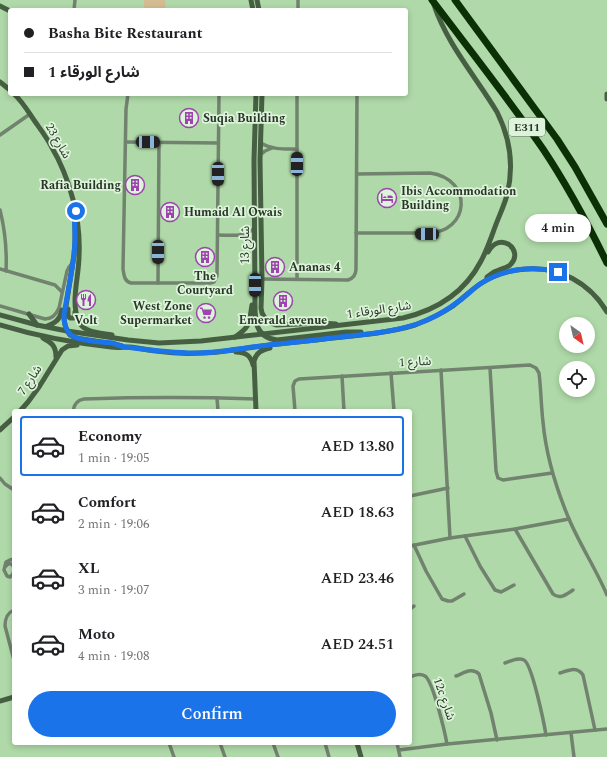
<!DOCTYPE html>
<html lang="en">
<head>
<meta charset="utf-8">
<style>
	:root { --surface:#fff; --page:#f2f2f2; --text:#202124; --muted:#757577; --line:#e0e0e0; --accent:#1a73e8 }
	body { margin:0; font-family:Spectral,"Noto Sans Arabic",serif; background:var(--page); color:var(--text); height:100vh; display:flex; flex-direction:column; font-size:15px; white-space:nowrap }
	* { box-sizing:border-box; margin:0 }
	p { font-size:13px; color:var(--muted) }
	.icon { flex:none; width:22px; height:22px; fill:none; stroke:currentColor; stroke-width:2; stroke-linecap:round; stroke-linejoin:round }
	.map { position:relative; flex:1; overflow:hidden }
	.details { position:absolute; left:12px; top:409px; width:400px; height:336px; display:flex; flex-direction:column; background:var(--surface); border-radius:4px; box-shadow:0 2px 6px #0003 }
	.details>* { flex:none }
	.top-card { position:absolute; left:8px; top:8px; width:400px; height:88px; border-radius:4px; box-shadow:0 2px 6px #0003; display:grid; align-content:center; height:88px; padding:0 16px; background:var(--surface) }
	.needle { width:26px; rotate:146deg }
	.fabs { position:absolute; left:559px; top:317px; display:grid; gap:8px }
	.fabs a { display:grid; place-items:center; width:36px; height:36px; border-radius:50%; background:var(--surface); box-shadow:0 2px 6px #0003; font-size:20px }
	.end { position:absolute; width:18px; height:18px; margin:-9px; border:5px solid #1a73e8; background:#fff; box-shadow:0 0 0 2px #fff }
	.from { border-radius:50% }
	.bubble { position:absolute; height:28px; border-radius:14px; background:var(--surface); box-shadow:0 2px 6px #0003; font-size:13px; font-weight:600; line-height:28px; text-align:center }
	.car { position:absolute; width:12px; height:24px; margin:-12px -6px; border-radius:5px; box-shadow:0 0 3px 1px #0007; background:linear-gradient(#222 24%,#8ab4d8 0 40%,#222 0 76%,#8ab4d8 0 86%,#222 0) }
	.top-card b { display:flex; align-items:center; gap:14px; height:38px; font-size:15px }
	.top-card b+b { border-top:1px solid var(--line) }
	.top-card i { width:10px; height:10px; background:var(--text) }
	ul { padding:7px 0 0; list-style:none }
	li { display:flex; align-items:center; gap:12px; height:60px; margin:0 8px 6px; padding:0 8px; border:2px solid transparent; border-radius:4px }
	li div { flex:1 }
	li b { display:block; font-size:15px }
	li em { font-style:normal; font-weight:600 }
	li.active { border-color:var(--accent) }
	li>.icon { width:36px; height:36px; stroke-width:1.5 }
	.action { display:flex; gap:8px; margin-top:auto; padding:8px 16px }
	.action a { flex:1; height:46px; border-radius:24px; background:var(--accent); color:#fff; font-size:16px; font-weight:600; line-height:46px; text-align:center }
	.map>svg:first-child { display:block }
	.green { fill:#d3bb92 }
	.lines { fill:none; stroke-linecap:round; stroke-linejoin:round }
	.street { stroke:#71826e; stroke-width:3.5 }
	.secondary { stroke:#465f42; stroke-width:5 }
	.highway { stroke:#0b3006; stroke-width:7 }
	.route { stroke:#1a73e8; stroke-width:5 }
	.labels { text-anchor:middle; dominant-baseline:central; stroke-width:3.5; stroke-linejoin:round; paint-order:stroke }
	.shield { fill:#def3db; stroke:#5d6f5b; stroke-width:1 }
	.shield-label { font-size:11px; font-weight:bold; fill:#263724 }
	.poi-label { font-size:12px; font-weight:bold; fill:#263724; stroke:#def3db; text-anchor:start }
	.street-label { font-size:12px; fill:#263724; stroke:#def3db }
</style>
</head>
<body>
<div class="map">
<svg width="607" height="757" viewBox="0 0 607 757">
	<rect width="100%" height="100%" fill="#afd9a8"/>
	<!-- green -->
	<polygon class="green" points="144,0 165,0 166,10 144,10"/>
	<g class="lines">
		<!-- street -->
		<g class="street">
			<polyline points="298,0 298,10"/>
			<polyline points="74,10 75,0"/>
			<path d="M128 94 126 109 123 269C124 275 124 281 131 283H210L214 282 217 276 219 94"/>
			<polyline points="0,135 30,114"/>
			<polyline points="126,142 218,143"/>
			<path d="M261 143C272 150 285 149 297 149"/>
			<polyline points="261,154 265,151 272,148"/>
			<path d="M0 210C5 230 7 250 6 271"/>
			<path d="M356 233H427C470 233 474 179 430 173L357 174"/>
			<path d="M218 235C230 235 246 238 254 228"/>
			<polyline points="0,269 55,285 62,292"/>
			<path d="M262 279 348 280C354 278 356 274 356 269L357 94"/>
			<polyline points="297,279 297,94"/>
			<polyline points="158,283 159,142"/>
			<path d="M0 306 45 319C52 319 56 315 59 308L67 271 69 267 73 262"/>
			<polyline points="490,368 496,471 498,478 503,480 552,473"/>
			<polyline points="441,370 450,538"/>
			<polyline points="391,373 394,411"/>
			<polyline points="342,376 344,411"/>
			<polyline points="217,398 218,411"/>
			<path d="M73 411C74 404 77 400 84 399 142 397 199 397 256 399"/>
			<path d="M295 411 293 386 295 381 299 379 530 365 536 368 539 373C541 389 541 405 543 422 546 455 556 488 569 519 580 545 596 569 607 595"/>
			<polyline points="0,478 5,484 14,490"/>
			<polyline points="410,496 448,488"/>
			<path d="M515 529 553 594C560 600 567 594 573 590"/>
			<polyline points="465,536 480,566 495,590 501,592 514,585"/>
			<polyline points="414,545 426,571 442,599 448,601 452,601 464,594"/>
			<polyline points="410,546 450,538 515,529 569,519"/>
			<polyline points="14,559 10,560 6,562 4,570 7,576 10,577 13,574 14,570"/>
			<path d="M6 566 8 564C12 563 13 565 14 569"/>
			<polyline points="410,609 414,606"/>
			<path d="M14 610C7 613 5 618 5 626L14 660"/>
			<path d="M505 663C511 661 518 657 524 660 532 664 544 723 546 735"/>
			<path d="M560 673C569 670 577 666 583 675L595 730"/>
			<path d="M456 676C464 673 472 667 479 674L491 713 497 740"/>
			<path d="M410 677C415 675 420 673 425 676 433 681 445 733 447 744"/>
			<polyline points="571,733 574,757"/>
			<polyline points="169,743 174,757"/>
			<polyline points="220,743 225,757"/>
			<polyline points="273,743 278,757"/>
			<polyline points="325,743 329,757"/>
			<polyline points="397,743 400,757"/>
			<polyline points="399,750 447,744 607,729"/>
		</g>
		<!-- secondary -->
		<g class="secondary">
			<polyline points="251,0 253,10"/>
			<polyline points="257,0 259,10"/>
			<polyline points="0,6 10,11"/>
			<polyline points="0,82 10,90"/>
			<path d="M14 94C23 102 29 113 36 123 41 130 47 138 51 146 70 178 81 219 79 256 79 277 70 303 79 322 84 333 102 333 112 335"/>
			<path d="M256 94 254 160 255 299C255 317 253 337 277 340L346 332H361"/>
			<polyline points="262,94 260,160 262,279 261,308 262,313 265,318 268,322 276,325 321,323 336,324"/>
			<polyline points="607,94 607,99"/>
			<polyline points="75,221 75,242 74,255 64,319 65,325 67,331 70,335 76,338 114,344 122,346"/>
			<path d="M487 277C490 275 493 272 497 271 502 268 508 268 511 264 524 250 500 230 488 252"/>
			<polyline points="68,309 68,316 70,318 74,318 75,316 75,312"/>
			<polyline points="29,314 37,325"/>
			<path d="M0 315 37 325 67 331 128 340 159 343 201 341 403 318C437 310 465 292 481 261 487 250 491 238 495 227 499 216 504 206 507 195 514 167 510 138 497 112 476 77 447 44 434 5"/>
			<path d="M0 325C36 336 74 343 111 347 117 348 124 347 130 347 139 348 147 350 156 351 170 353 186 354 201 353 219 353 237 349 255 347 276 344 296 342 316 340 348 336 385 334 415 325 428 320 441 314 453 306 462 299 471 290 480 284 494 275 510 270 526 269 559 266 590 283 607 312"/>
			<path d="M47 326C56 323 60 319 62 310"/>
			<path d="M235 337C251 326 249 323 252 305"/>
			<path d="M43 338C52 343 56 346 56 357"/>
			<path d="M236 352C246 352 251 356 253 365"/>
			<polyline points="20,411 28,402 39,387 62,350 68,346 77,345"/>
			<path d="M256 411 254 361C256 353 261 350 270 348"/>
			<polyline points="0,430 14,417"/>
			<polyline points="0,701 14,697"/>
			<polyline points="357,743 361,757"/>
		</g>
		<!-- highway -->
		<g class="highway">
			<path d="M432 0C469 49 508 98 543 149 567 185 588 224 607 263"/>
			<polyline points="455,0 557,139 575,167 607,224"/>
		</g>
	</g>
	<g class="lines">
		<!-- route -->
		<path class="route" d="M76 211 73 204C75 220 76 237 74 254 72 274 67 295 64 315 64 322 65 330 71 335 78 341 101 342 112 343 117 344 121 347 126 347 149 350 172 353 195 353 214 353 233 350 252 347 276 344 300 342 324 339 355 335 387 334 417 324 432 319 446 311 459 301 466 296 473 289 480 284 503 269 532 265 558 272"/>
	</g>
	<!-- icons -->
	<defs>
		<g id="building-ring" transform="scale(1)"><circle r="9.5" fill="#def3db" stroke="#9e44af" stroke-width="1.5"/><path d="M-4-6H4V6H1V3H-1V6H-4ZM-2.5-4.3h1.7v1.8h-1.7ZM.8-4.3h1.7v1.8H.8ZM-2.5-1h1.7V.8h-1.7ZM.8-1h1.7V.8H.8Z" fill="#9e44af"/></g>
		<g id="hotel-ring" transform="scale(1)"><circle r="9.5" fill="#def3db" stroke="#9e44af" stroke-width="1.5"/><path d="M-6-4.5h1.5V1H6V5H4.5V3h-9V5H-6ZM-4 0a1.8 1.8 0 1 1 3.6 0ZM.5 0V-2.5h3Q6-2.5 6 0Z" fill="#9e44af"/></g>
		<g id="restaurant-ring" transform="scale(1)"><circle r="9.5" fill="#def3db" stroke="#9e44af" stroke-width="1.5"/><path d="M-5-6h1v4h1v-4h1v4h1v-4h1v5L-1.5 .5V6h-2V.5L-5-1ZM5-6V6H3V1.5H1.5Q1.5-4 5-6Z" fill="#9e44af"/></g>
		<g id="supermarket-ring" transform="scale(1)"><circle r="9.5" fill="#def3db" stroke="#9e44af" stroke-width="1.5"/><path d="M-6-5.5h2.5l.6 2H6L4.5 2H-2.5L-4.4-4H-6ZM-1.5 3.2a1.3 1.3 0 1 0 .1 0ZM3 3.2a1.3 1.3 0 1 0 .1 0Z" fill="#9e44af"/></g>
	</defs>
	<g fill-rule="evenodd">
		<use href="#building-ring" x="189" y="118"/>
		<use href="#building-ring" x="135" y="185"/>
		<use href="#hotel-ring" x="387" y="198"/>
		<use href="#building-ring" x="170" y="212"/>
		<use href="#building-ring" x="205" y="257"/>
		<use href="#building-ring" x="275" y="267"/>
		<use href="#restaurant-ring" x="86" y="300"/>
		<use href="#building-ring" x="283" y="301"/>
		<use href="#supermarket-ring" x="206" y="313"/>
	</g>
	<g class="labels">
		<!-- shield labels -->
		<rect class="shield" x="509" y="118" width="36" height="18" rx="3"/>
		<g class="shield-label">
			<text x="527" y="127">E311</text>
		</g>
		<!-- poi labels -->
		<g class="poi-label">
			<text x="203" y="118">Suqia Building</text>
			<text x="121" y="185" text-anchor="end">Rafia Building</text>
			<text x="401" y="191">Ibis Accommodation<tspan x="401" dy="14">Building</tspan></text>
			<text x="184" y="212">Humaid Al Owais</text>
			<text x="289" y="267">Ananas 4</text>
			<text x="205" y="276" text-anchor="middle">The<tspan x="205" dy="14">Courtyard</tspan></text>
			<text x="192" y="306" text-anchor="end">West Zone<tspan x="192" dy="14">Supermarket</tspan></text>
			<text x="86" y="320" text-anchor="middle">Volt</text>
			<text x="283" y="320" text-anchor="middle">Emerald avenue</text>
		</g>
		<!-- street labels -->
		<g class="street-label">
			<text transform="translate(58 141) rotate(60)">شارع 23</text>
			<text transform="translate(245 245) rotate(-90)">شارع 13</text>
			<text transform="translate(379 310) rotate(-8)">شارع الورقاء 1</text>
			<text transform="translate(415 362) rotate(-3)">شارع 1</text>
			<text transform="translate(30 380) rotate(-56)">شارع 7</text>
			<text transform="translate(444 699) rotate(71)">12c شارع</text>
		</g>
	</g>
</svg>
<div class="fabs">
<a><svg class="needle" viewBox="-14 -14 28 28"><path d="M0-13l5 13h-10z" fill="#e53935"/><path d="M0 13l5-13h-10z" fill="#757577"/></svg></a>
<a><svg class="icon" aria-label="locate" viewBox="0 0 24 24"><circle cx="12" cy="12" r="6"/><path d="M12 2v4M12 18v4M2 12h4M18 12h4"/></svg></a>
</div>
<i class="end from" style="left:76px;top:211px"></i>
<i class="end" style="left:558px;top:272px"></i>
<div class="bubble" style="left:525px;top:214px;width:66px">4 min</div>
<i class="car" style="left:148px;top:142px;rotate:91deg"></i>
<i class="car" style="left:297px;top:164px;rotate:0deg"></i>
<i class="car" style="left:218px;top:174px;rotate:180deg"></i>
<i class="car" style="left:427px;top:234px;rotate:271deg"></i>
<i class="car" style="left:158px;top:252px;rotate:180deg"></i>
<i class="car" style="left:255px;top:285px;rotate:180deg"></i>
<div class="top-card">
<b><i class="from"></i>Basha Bite Restaurant</b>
<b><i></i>شارع الورقاء 1</b>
</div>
<section class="details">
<ul>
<li class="active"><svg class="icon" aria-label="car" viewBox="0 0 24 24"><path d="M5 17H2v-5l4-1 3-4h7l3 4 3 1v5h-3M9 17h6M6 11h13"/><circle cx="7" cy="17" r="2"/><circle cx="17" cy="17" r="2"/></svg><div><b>Economy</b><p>1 min · 19:05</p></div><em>AED 13.80</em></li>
<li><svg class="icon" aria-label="car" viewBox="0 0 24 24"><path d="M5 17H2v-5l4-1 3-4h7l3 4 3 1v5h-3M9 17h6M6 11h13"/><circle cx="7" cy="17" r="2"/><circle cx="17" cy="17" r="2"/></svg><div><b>Comfort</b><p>2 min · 19:06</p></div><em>AED 18.63</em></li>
<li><svg class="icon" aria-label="car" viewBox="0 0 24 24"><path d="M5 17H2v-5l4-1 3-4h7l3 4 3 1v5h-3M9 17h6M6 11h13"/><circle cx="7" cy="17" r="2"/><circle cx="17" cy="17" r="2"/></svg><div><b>XL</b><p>3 min · 19:07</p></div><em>AED 23.46</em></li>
<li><svg class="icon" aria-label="car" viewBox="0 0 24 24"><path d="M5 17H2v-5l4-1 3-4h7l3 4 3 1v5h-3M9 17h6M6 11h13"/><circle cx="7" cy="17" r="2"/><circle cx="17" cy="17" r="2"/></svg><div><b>Moto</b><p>4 min · 19:08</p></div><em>AED 24.51</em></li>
</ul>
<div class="action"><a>Confirm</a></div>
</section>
</div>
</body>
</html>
